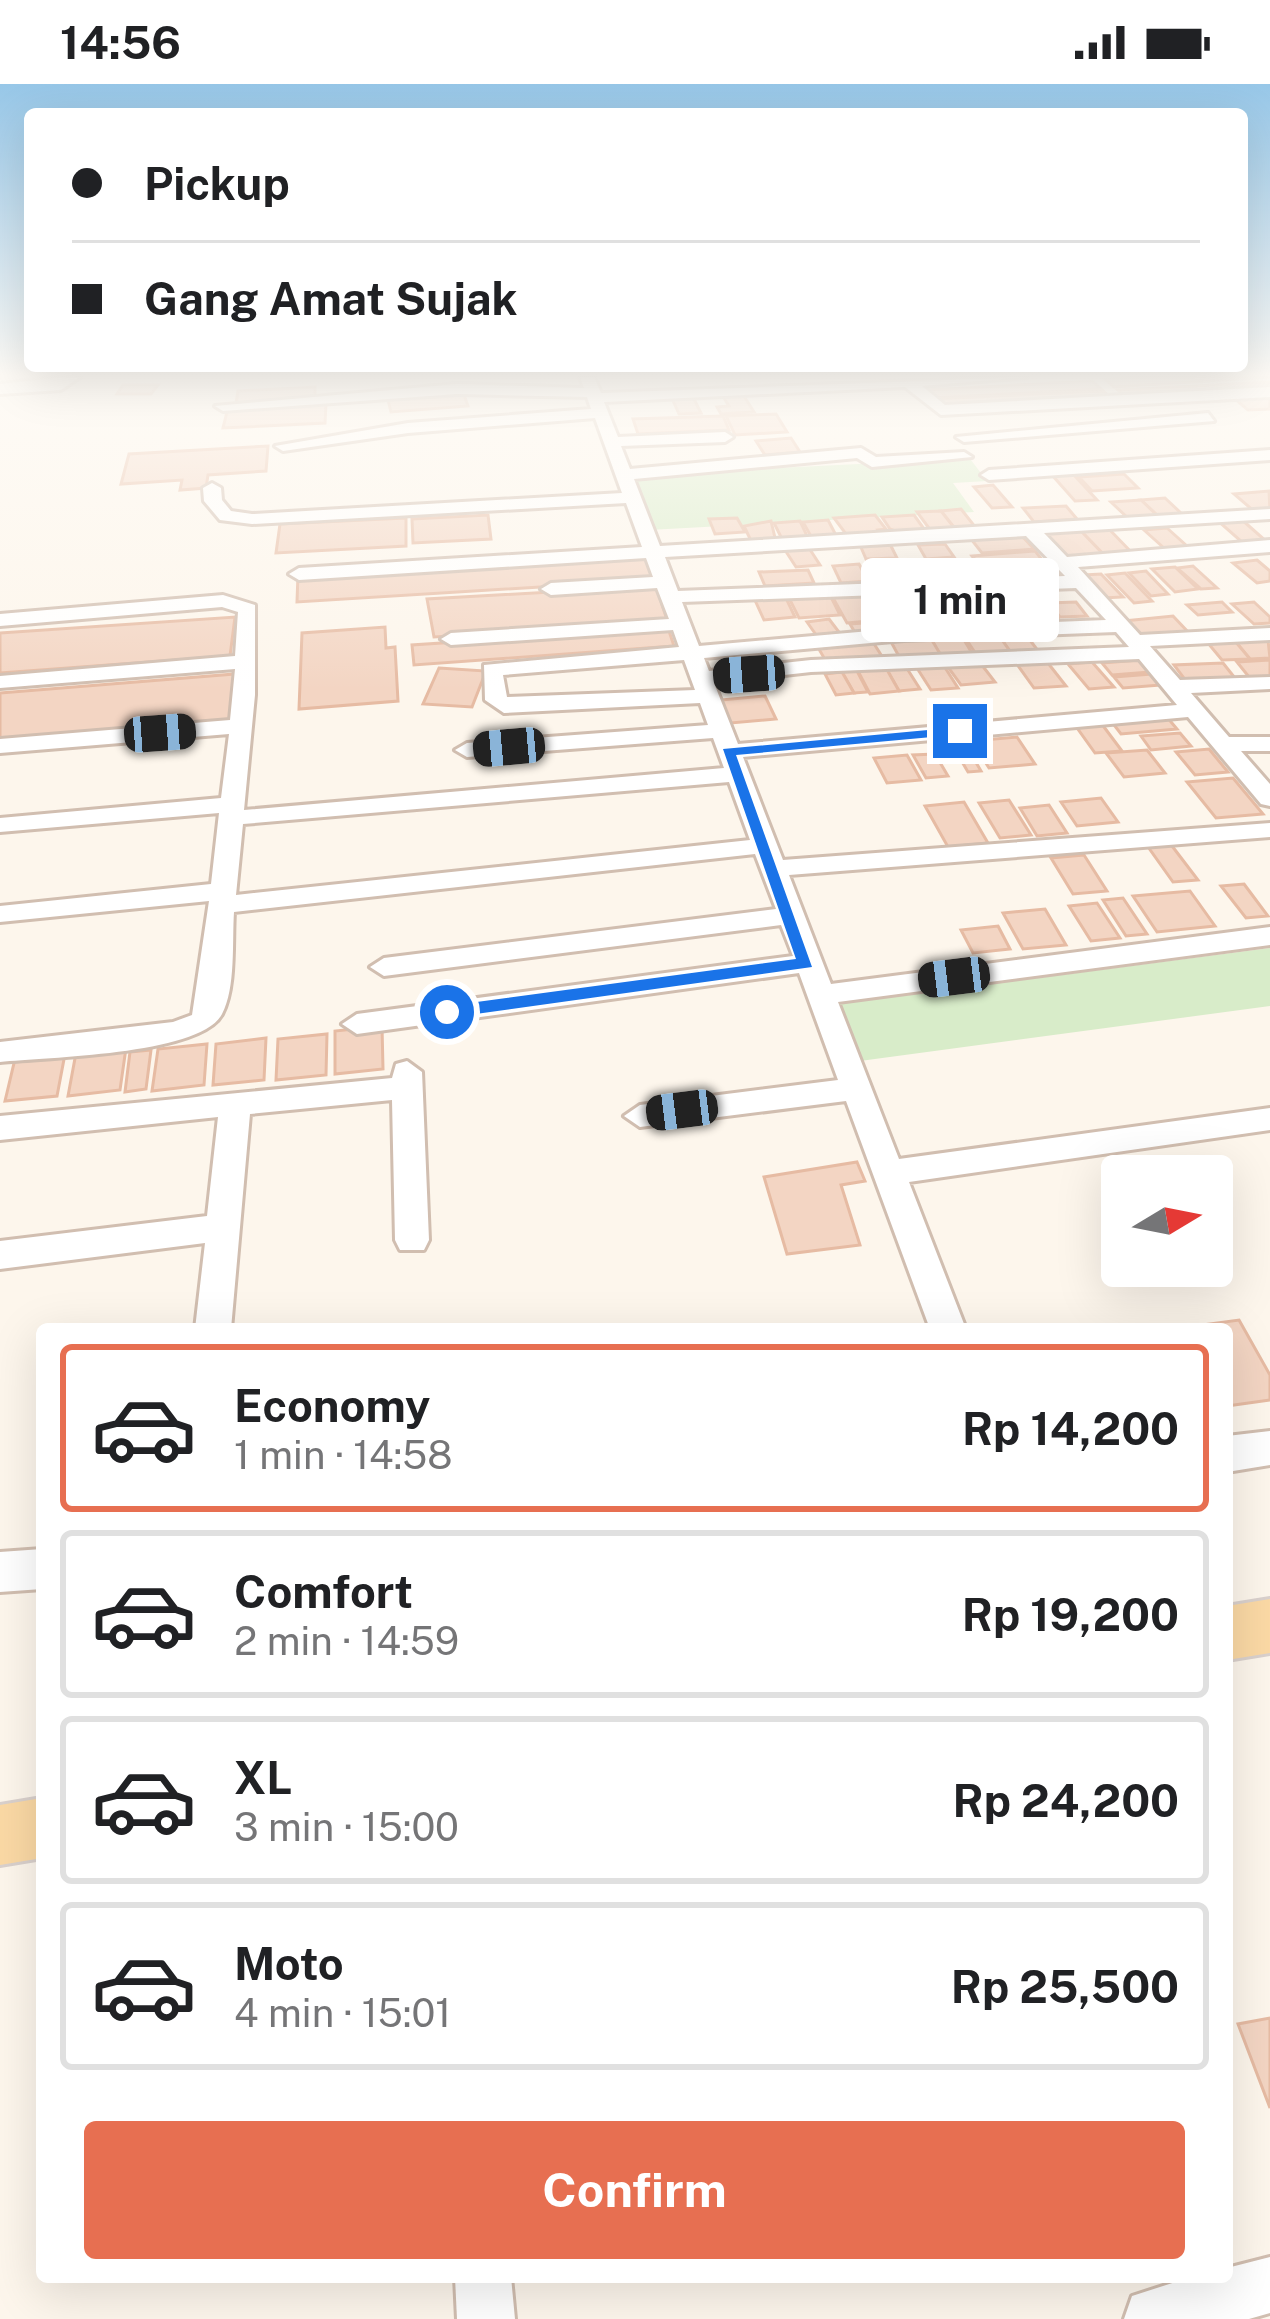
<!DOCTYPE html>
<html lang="en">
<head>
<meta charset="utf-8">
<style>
	:root { --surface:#fff; --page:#f2f2f2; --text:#202124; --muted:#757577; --line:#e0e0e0; --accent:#e76f51 }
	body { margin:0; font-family:"Public Sans",sans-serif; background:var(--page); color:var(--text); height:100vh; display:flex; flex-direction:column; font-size:45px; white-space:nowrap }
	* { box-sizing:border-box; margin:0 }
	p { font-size:39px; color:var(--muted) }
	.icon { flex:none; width:66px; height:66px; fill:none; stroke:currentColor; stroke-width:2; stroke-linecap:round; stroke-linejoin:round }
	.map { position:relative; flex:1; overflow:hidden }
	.side { position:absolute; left:36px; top:1239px; width:1197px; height:960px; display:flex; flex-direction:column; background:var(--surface); border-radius:12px; box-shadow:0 12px 48px #0002 }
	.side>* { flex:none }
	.banner { position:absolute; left:24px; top:24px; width:1224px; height:264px; border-radius:12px; box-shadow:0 12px 48px #0002; display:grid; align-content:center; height:264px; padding:0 48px; background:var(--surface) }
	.needle { width:78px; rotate:80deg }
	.fabs { position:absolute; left:1101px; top:1071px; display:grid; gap:24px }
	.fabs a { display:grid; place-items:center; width:132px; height:132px; border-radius:12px; background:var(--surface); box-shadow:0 12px 48px #0002; font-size:60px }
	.end { position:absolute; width:54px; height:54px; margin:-27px; border:15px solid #1a73e8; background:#fff; box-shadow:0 0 0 6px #fff }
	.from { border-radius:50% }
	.bubble { position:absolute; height:84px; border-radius:12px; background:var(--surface); box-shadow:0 12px 48px #0002; font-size:39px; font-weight:700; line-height:84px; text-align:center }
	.car { position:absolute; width:36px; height:72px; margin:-36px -18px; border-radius:15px; box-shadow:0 0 9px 3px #0007; background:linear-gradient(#222 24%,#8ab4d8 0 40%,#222 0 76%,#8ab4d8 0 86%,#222 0) }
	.banner b { display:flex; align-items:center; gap:42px; height:114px; font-size:45px }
	.banner b+b { border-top:3px solid var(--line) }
	.banner i { width:30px; height:30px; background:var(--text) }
	ul { padding:21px 0 0; list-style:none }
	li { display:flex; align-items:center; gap:36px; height:168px; margin:0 24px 18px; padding:0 24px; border:6px solid var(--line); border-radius:12px }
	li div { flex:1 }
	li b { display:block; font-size:45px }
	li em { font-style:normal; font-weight:700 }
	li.current { border-color:var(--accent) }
	li>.icon { width:108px; height:108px; stroke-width:1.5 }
	.cta { display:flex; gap:24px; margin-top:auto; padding:24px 48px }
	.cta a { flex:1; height:138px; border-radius:12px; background:var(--accent); color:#fff; font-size:48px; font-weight:700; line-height:138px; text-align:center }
	.status { display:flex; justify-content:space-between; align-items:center; height:84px; padding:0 60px; background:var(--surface); direction:ltr }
	.status svg { height:33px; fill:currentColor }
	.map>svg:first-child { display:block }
	.green { fill:#d8ecc9 }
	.building { fill:#f3d5c3; stroke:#e6bba3; stroke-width:3 }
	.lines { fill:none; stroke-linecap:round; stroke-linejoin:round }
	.minor-casing { stroke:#d1beb0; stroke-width:6 }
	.major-casing { stroke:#dad1cd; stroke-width:6 }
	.minor { fill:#fff; fill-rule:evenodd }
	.major { fill:#fbd9a5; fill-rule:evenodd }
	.route { fill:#1a73e8 }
</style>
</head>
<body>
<div class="status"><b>14:56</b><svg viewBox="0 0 49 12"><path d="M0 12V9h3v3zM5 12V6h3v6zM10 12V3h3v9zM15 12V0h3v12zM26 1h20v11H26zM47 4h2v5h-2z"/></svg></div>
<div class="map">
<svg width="1270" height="2235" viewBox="0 0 1270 2235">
	<rect width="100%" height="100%" fill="#fdf6ec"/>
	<!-- green -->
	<g class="green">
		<polygon points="960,375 971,376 987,397 953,399 974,428 649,446 632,391"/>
		<polygon points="1270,864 1270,922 860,977 835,920"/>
	</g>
	<!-- building -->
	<g class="building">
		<polygon points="1270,293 1114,303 1105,295 1147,293"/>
		<polygon points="1092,297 1101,305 932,314 926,306"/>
		<polygon points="1270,298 1270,305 1126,313 1118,306"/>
		<polygon points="123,301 158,301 151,310 117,310"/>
		<polygon points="315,303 315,314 236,319 238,307"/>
		<polygon points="1103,307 1111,314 940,322 934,315"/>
		<polygon points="742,309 754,328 721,330 717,323 729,322 722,311"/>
		<polygon points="464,311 468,322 391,328 388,316"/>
		<polygon points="692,311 701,329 679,330 671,312"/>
		<polygon points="1270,314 1270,325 1248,326 1235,315"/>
		<polygon points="326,319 325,339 223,344 228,324"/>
		<polygon points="776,330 787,348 735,351 726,332"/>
		<polygon points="723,332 729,346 638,350 633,335"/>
		<polygon points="791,354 800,368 765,371 756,357"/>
		<polygon points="268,362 266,387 208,391 206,404 180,406 182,396 121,400 129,370"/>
		<polygon points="1073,390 1097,416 1075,417 1052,391"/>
		<polygon points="1124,390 1138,404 1092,407 1079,393"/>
		<polygon points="993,401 1012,423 992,424 974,403"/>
		<polygon points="1269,407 1270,427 1255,428 1234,410"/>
		<polygon points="1165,414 1182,430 1158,432 1141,416"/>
		<polygon points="1141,416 1161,435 1131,437 1111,418"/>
		<polygon points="1066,422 1077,435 1034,438 1023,424"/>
		<polygon points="961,425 976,444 956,446 941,427"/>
		<polygon points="941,427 956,446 931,447 917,428"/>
		<polygon points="488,431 491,455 413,459 412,435"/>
		<polygon points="875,431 886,445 878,446 882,451 849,454 834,434"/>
		<polygon points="914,431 927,449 903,450 890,445 882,433"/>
		<polygon points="406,434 406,462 276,469 280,440"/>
		<polygon points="737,434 745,448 715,450 709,435"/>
		<polygon points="1241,435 1266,457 1243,459 1218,437"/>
		<polygon points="828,436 838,455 813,456 803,438"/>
		<polygon points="771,437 776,458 752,459 744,442"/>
		<polygon points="800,437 809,456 783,457 774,439"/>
		<polygon points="1108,444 1134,471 1106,473 1080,446"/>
		<polygon points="1167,444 1187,462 1164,464 1144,446"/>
		<polygon points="1080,446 1106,473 1064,476 1040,449"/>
		<polygon points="1021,451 1034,465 982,469 971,455"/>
		<polygon points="890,460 897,474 866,475 860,461"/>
		<polygon points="945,460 954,473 926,475 918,461"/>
		<polygon points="809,464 820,481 796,483 785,466"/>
		<polygon points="1035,467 1048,483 985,488 972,472"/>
		<polygon points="646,471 653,496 297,518 298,490"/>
		<polygon points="904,476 916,496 878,498 867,477"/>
		<polygon points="1257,476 1270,487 1270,497 1257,499 1233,479"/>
		<polygon points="956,477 963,488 926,490 919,480"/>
		<polygon points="859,480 868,497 841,499 833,482"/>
		<polygon points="1193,482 1217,504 1201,505 1177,484"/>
		<polygon points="1175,483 1198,505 1175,508 1152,485"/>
		<polygon points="808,486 814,499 765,502 759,488"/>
		<polygon points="1146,487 1168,510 1151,512 1129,489"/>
		<polygon points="1125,489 1152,517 1134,519 1107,491"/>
		<polygon points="1101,490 1123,513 1103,514 1082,491"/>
		<polygon points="656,502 668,539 434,553 427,515"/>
		<polygon points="917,505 929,524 901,526 889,507"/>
		<polygon points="980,505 986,519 955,520 949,506"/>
		<polygon points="829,509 840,531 799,534 788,512"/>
		<polygon points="864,510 880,536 847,539 832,512"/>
		<polygon points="785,512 795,533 764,536 754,514"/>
		<polygon points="1076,518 1087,532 1060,533 1050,519"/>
		<polygon points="1222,518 1232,528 1198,531 1187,521"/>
		<polygon points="1254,518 1270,533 1270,539 1254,540 1232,520"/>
		<polygon points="1048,522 1063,541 1037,543 1023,524"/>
		<polygon points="998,523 1012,541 985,543 972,525"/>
		<polygon points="971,524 975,531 964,532 973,545 946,546 933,527"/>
		<polygon points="1173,532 1190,550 1140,554 1124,537"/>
		<polygon points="235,533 230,572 0,589 0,549"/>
		<polygon points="829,535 842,552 819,555 807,538"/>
		<polygon points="902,536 908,548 857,552 850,540"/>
		<polygon points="385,543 386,564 395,563 398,617 299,625 302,549"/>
		<polygon points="668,544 674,562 414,581 412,561"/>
		<polygon points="1023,547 1039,568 1012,570 997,549"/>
		<polygon points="997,549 1012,570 978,573 964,552"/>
		<polygon points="961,551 975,574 943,576 930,553"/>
		<polygon points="930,553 942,573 901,576 890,556"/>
		<polygon points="871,555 883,574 827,579 816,560"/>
		<polygon points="1268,556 1270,574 1250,575 1235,557"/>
		<polygon points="1235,557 1250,575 1222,576 1207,558"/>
		<polygon points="1044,574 1066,602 1034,604 1014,576"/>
		<polygon points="978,576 995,598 961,601 945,579"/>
		<polygon points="1140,576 1150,588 1112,591 1102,579"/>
		<polygon points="1270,576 1270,597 1253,598 1237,578"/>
		<polygon points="1092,578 1114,603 1089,605 1068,580"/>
		<polygon points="1223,579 1239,599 1189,601 1174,581"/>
		<polygon points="944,582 958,604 931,606 917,584"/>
		<polygon points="906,583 920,605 899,607 886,584"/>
		<polygon points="439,584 486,587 472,623 423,620"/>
		<polygon points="886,584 899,607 870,610 858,587"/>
		<polygon points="857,587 868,608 854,609 842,588"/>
		<polygon points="842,588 854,609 836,611 825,590"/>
		<polygon points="235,590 231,640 0,659 0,609"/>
		<polygon points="1152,590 1161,601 1123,604 1114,593"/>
		<polygon points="765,612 776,635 731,639 721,616"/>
		<polygon points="1166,632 1177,645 1121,650 1111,637"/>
		<polygon points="1101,639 1122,667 1095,669 1075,641"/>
		<polygon points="1180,649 1191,662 1151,666 1141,652"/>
		<polygon points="1017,653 1035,680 989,684 972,657"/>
		<polygon points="964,658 981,687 968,688 951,659"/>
		<polygon points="1209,665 1228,688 1195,691 1176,668"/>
		<polygon points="1147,666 1165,689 1124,693 1106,669"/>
		<polygon points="935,670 948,692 926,694 913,671"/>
		<polygon points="907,671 921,696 887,699 874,674"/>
		<polygon points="1233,694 1263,730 1216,734 1187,698"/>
		<polygon points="1101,714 1118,738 1077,742 1061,718"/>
		<polygon points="1009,716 1031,751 1000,754 979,719"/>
		<polygon points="964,718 988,759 948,763 925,722"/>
		<polygon points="1049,721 1067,749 1037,752 1020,724"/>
		<polygon points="1169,758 1198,796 1173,798 1146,760"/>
		<polygon points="1084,771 1107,807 1073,810 1051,774"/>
		<polygon points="1244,800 1268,832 1246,834 1221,802"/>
		<polygon points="1190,807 1215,842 1157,848 1133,812"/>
		<polygon points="1123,814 1147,850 1126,852 1103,816"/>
		<polygon points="1097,819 1120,854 1091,857 1069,822"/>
		<polygon points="1045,825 1066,861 1023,865 1003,829"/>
		<polygon points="998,842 1010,865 973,869 961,846"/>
		<polygon points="382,942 383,985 335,990 335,947"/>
		<polygon points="327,950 326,991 276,996 278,955"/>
		<polygon points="266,954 264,996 213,1001 216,960"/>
		<polygon points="207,960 204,1001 152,1007 158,965"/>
		<polygon points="126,964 120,1006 68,1012 76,969"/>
		<polygon points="151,966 146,1005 125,1008 130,968"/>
		<polygon points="65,970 57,1012 5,1017 15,975"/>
		<polygon points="857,1078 865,1097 841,1101 860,1161 787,1170 764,1093"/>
		<polygon points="1239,1236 1270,1291 1270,1316 1227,1322 1227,1245 1180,1244"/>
		<polygon points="1270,1934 1270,2024 1238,1940"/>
	</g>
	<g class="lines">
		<!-- minor casing -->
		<g class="minor-casing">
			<g id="minor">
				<polygon points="64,293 80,293 61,306 0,310 0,300"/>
				<path d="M580 293H594L601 309 1027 293 922 302 945 321 1270 303V313L941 331 905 303 604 318 618 353 725 348 733 353 725 358 621 362 630 385 861 364 876 373 964 368 972 373 872 383 857 374 634 395 660 462 1270 425V435L1044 449 1067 473 1270 456V468L1078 483 1140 551 1270 544V556L1150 562 1180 596 1270 593V605L1191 609 1229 653H1270V667H1241L1270 700V722L1261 720 1188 633 743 673 783 776 1270 739V753L789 791 831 900 1270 843V861L838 918 899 1075 1270 1024V1046L909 1098 966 1245H930L846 1017 640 1043 624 1032 640 1021 838 996 799 889 357 950 342 940 357 930 793 872 781 841 384 892 370 883 384 874 776 825 755 770 234 828C232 857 236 904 222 930 201 971 47 973 0 978V958L173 938 192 931 209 817 0 838V822L211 800 219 729 0 748V734L221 714 229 650 0 669V655L230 636 235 585 0 604V592L235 572 238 528 222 523 0 542V530L223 511 255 521V611L244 726 724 684 713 654 467 673 455 666 467 659 708 641 700 619 504 629 485 616 484 581 679 563 673 546 451 561 441 555 451 549 669 535 657 504 551 511 541 505 551 499 653 493 646 474 299 496 289 490 299 484 642 463 626 419 252 440 220 436 204 417 203 404 212 399 221 404 222 416 231 427 252 430 622 409 595 334 408 349 283 367 275 362 408 339 591 325 587 313 457 310 223 327 215 322 457 300 584 304ZM1026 452 1065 492 678 507 665 473ZM1076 504 1106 536 904 544 699 562 682 518ZM1116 548 1129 563 811 576 709 587 704 574 904 556ZM1139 575 1177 621 738 660 714 599 811 588ZM684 576 695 606 507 613 503 591ZM729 698 750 756 236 811 243 740Z"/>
				<polygon points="1208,329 1214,337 964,358 956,353"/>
				<polygon points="1270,366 1270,376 989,396 981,391 989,386"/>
				<polygon points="407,977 422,988 429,1156 424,1166 400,1166 395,1156 392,1016 250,1030 231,1245 195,1245 205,1159 0,1185 0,1157 207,1132 218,1033 0,1056 0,1032 392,994 396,980"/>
				<polygon points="1270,1347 1270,1381 1227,1388 1227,1352"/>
				<polygon points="42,1465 42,1505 0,1508 0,1468"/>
				<polygon points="1270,2173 1270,2229 1249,2235 1124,2235 1132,2212 1191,2193 1227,2193 1227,2184"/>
				<polygon points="455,2193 511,2193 515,2235 457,2235"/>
			</g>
		</g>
		<!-- major casing -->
		<g class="major-casing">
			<g id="major">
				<polygon points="1270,1515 1270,1569 1227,1576 1227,1522"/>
				<polygon points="42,1714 42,1774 0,1781 0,1721"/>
			</g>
		</g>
		<!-- minor -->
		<use href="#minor" class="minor"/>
		<!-- major -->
		<use href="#major" class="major"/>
	</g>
	<!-- sky -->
	<linearGradient id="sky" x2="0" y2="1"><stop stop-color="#97c7e8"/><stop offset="0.48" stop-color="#fefbf6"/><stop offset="1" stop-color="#fefbf6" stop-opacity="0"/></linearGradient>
	<rect width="1270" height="606" fill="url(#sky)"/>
	<!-- route -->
	<polygon class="route" points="960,643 965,650 736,671 812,883 447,934 438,928 447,922 796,875 723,665"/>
</svg>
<div class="fabs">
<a><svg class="needle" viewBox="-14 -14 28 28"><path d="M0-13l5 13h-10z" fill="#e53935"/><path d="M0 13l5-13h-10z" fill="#757577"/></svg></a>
</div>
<i class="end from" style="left:447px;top:928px"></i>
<i class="end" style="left:960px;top:647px"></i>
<div class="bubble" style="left:861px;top:474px;width:198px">1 min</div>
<i class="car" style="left:749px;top:590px;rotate:266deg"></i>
<i class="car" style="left:160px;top:649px;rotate:86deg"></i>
<i class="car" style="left:509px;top:663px;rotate:265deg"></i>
<i class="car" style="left:954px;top:893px;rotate:263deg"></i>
<i class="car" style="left:682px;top:1026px;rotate:263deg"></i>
<div class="banner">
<b><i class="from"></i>Pickup</b>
<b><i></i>Gang Amat Sujak</b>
</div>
<section class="side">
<ul>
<li class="current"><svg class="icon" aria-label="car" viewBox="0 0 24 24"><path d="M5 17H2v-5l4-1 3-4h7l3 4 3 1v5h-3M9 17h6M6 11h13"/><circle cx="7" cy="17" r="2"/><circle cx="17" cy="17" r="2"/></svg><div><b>Economy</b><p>1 min · 14:58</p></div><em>Rp 14,200</em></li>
<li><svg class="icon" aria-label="car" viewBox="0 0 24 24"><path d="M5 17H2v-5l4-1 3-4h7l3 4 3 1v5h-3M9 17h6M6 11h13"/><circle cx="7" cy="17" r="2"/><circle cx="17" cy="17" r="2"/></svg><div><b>Comfort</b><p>2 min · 14:59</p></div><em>Rp 19,200</em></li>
<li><svg class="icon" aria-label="car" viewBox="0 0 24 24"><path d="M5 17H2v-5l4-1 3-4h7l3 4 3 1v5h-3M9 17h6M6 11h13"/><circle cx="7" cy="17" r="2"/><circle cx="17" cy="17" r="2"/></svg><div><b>XL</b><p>3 min · 15:00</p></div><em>Rp 24,200</em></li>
<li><svg class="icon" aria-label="car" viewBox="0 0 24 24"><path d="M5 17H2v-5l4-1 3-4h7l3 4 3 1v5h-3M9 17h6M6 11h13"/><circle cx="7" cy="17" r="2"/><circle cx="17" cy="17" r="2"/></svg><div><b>Moto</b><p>4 min · 15:01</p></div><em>Rp 25,500</em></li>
</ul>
<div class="cta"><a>Confirm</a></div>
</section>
</div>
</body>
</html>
